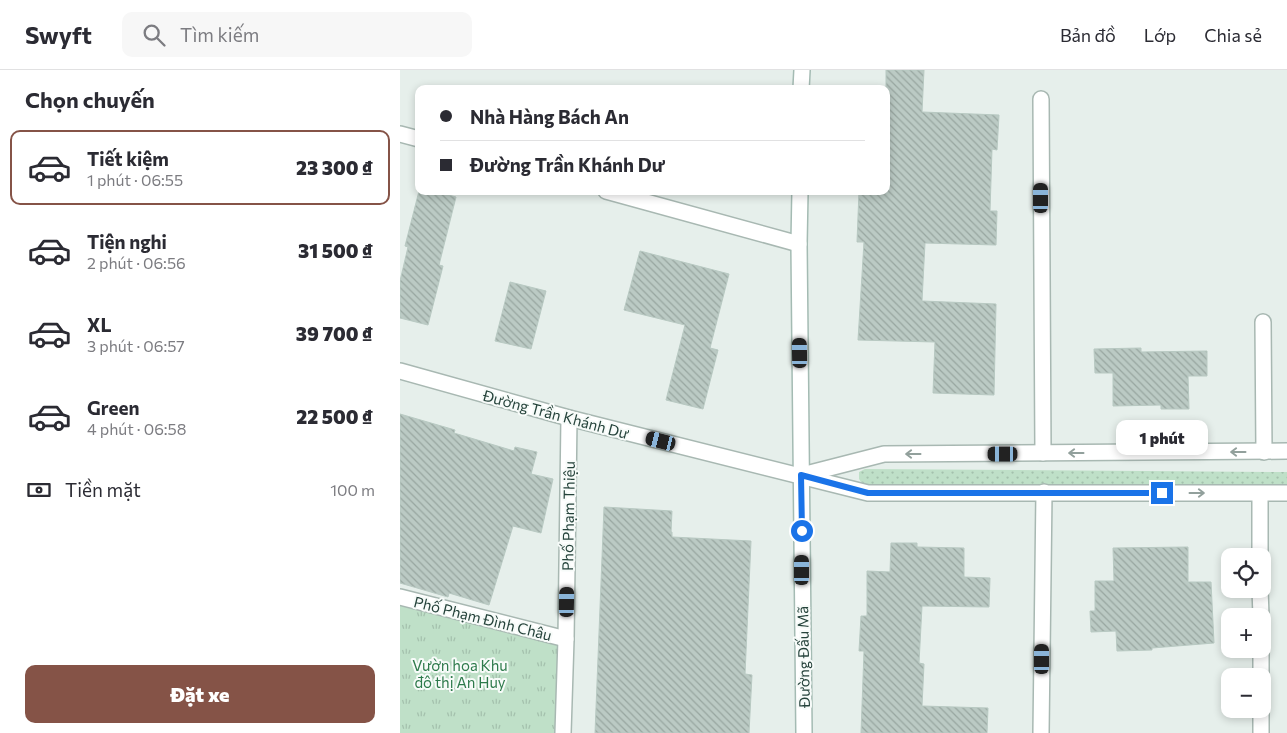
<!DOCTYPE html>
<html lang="vi">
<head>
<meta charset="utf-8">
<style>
	:root { --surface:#fff; --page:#f7f7f7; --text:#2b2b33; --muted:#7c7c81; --line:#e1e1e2; --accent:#855347 }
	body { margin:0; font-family:Commissioner,sans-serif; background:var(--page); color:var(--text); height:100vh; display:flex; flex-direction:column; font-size:19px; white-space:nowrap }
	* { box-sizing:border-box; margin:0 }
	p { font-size:16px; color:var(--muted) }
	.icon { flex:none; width:28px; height:28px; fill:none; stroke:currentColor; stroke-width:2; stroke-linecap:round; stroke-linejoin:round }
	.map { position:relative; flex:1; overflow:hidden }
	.drawer { display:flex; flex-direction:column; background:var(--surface); width:400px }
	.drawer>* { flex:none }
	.top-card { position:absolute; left:15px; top:15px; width:475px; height:110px; border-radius:10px; box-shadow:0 2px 8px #0003; display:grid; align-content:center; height:110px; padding:0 25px; background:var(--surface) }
	.buttons { position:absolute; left:821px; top:478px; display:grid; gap:10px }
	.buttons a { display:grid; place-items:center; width:50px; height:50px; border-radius:10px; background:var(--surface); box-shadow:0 2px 8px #0003; font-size:25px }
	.end { position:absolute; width:22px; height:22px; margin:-11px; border:6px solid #1a73e8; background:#fff; box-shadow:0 0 0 2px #fff }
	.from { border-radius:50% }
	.bubble { position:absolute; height:35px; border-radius:10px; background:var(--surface); box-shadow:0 2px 8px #0003; font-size:16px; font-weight:800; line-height:35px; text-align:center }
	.car { position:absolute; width:15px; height:30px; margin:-15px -8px; border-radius:6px; box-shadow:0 0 4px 1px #0007; background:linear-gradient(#222 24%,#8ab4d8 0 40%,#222 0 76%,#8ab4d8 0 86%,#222 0) }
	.top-card b { display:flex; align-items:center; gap:18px; height:48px; font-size:19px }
	.top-card b+b { border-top:1px solid var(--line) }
	.top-card i { width:12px; height:12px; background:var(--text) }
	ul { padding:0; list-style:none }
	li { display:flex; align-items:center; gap:15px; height:75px; margin:0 10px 8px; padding:0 15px; border:2px solid transparent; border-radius:10px }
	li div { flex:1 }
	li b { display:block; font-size:19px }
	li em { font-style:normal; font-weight:800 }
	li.selected { border-color:var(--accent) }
	li>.icon { width:45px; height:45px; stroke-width:1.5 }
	h2 { padding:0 25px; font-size:22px; line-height:60px }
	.pay { display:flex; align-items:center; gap:12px; height:55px; padding:0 25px; font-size:19px }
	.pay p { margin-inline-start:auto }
	.cta { display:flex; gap:10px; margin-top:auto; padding:10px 25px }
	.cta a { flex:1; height:58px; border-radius:10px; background:var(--accent); color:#fff; font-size:20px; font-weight:800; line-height:58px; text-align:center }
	header { display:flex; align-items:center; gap:30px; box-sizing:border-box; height:70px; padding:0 25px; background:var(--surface); border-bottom:1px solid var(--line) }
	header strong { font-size:24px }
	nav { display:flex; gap:28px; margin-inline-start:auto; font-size:18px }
	.search { width:350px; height:45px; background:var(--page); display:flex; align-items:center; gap:12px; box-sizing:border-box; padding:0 18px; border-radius:10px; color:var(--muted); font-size:19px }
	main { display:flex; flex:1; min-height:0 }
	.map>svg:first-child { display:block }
	.grass { fill:url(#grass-dots) }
	.park { fill:url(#park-tufts) }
	.building { fill:url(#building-back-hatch); stroke:#b8c9c2 }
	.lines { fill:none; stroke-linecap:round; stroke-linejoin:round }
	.street-casing { stroke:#a8b8b2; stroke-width:18 }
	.secondary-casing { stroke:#a4bbb3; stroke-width:18 }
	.street { stroke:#fff; stroke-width:15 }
	.secondary { stroke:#fff; stroke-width:15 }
	.oneway { stroke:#92a09c }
	.route { stroke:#1a73e8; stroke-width:6 }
	.labels { text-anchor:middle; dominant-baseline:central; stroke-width:4; stroke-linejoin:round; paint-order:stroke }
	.street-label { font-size:15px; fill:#24423a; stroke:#f7fbf9 }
	.park-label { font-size:15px; fill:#2d7a4b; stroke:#f7fbf9 }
</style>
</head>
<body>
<header>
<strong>Swyft</strong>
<div class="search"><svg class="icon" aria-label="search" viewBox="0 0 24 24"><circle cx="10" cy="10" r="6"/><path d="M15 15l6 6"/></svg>Tìm kiếm</div>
<nav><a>Bản đồ</a><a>Lớp</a><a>Chia sẻ</a></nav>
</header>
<main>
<section class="drawer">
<h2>Chọn chuyến</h2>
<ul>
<li class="selected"><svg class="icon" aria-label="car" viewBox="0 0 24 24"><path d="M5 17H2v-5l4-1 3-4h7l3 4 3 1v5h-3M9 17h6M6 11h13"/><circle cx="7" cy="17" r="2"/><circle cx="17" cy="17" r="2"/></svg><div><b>Tiết kiệm</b><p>1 phút · 06:55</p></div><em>23 300 ₫</em></li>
<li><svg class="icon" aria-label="car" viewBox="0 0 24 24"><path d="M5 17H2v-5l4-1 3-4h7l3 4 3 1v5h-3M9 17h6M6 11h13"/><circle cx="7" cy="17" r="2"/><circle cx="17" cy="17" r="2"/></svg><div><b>Tiện nghi</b><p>2 phút · 06:56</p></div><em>31 500 ₫</em></li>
<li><svg class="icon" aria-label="car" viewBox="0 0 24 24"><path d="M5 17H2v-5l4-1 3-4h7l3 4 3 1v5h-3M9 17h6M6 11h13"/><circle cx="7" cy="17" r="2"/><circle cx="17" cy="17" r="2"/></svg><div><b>XL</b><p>3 phút · 06:57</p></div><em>39 700 ₫</em></li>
<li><svg class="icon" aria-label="car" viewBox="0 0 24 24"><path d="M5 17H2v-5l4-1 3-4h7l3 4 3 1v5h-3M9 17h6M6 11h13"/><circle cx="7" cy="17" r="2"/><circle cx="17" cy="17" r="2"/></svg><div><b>Green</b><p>4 phút · 06:58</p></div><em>22 500 ₫</em></li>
</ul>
<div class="pay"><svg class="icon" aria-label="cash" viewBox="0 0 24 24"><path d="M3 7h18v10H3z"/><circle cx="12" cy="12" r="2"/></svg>Tiền mặt<p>100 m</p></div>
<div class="cta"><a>Đặt xe</a></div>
</section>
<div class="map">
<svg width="887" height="663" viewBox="0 0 887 663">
	<defs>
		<pattern id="grass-dots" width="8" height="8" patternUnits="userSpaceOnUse" patternTransform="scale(1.25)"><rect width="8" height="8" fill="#bfe0c8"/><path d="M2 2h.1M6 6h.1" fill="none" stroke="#a4c1ad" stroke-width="1.8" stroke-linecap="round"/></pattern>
		<pattern id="park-tufts" width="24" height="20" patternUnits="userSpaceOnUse" patternTransform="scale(1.25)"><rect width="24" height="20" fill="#bfe0c8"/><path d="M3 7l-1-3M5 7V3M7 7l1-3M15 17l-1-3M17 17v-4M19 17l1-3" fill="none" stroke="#a4c1ad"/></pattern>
		<pattern id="building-back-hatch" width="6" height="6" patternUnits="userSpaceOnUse" patternTransform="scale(1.25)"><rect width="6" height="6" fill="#bbcac4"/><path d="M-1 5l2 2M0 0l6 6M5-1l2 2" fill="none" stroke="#98a6a0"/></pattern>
	</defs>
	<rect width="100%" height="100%" fill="#e6efeb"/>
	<!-- grass -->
	<polygon class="grass" points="465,399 887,402 887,416 465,414 461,412 459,409 459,402"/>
	<!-- park -->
	<polygon class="park" points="0,527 166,569 163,663 0,663"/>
	<!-- building -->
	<g class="building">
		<polygon points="486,0 524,0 522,42 599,45 597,80 592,79 590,141 597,141 596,175 525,173 522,231 596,234 594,325 533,323 535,272 458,270 464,172 457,172 459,121 486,121"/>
		<polygon points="19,121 33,121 56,127 39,195 43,196 28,255 0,248 0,211 8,177 5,176"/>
		<polygon points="240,181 329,204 310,278 318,280 303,339 266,330 285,255 224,240"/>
		<polygon points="110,212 146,221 131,279 95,271"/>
		<polygon points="741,278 741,282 807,281 807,306 788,306 789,339 761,339 761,335 713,336 713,303 695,303 694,279"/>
		<polygon points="0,344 55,360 54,363 114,381 115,377 137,382 131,404 153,409 141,463 113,456 89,535 49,523 48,527 0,513"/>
		<polygon points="204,437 272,441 271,462 272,462 272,467 351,471 345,604 352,605 349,663 195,663"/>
		<polygon points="491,473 517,473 517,477 564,478 564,507 590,508 589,537 522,536 519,593 524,594 522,636 588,638 587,663 461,663 464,581 459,581 461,546 467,546 467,501 490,502"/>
		<polygon points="788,477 788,512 811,512 814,573 752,578 752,580 717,581 716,561 691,562 690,541 695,541 695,511 714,511 713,478"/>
	</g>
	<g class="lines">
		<!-- street casing -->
		<g class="street-casing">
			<g id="street">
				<polyline points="641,29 643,383"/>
				<polyline points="0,64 19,69"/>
				<polyline points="206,121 399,174"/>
				<polyline points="863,252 864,382"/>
				<polyline points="0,301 169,348 468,423 887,423"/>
				<polyline points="402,405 484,384 887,381"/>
				<polyline points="860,424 860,486"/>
				<polyline points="860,519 861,546"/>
				<polyline points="0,527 166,569"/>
				<polyline points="861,579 861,606"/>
				<polyline points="861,639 861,663"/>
				<polyline points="163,663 166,569 169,348"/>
				<polyline points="641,663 644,422"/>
			</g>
		</g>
		<!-- secondary casing -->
		<g class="secondary-casing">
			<g id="secondary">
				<polyline points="401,19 402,0"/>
				<polyline points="400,121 399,174 404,663"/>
			</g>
		</g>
		<!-- street -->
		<use href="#street" class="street"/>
		<!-- secondary -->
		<use href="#secondary" class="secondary"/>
	</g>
	<!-- one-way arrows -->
	<defs><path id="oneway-shaft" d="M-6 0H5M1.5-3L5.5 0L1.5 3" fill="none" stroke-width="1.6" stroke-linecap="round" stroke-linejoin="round" transform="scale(1.25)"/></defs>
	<g class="oneway">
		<use href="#oneway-shaft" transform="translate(838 382) rotate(180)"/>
		<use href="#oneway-shaft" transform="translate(676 383) rotate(180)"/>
		<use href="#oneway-shaft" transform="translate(513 384) rotate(180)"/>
		<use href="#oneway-shaft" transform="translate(797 423)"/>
	</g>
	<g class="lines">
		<!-- route -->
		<polyline class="route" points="402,461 401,405 468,423 762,423"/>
	</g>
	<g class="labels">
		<!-- street labels -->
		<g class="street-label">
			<text transform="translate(156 344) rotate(15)">Đường Trần Khánh Dư</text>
			<text transform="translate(168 446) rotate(-89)">Phố Phạm Thiệu</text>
			<text transform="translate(83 548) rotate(14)">Phố Phạm Đình Châu</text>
			<text transform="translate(403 587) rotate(-91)">Đường Đấu Mã</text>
		</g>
		<!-- park labels -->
		<g class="park-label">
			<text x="60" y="595">Vườn hoa Khu<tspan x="60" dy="17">đô thị An Huy</tspan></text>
		</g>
	</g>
</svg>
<div class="buttons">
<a><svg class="icon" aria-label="locate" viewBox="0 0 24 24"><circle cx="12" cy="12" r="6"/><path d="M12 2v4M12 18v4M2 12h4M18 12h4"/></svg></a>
<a>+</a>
<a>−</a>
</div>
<i class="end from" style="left:402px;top:461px"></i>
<i class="end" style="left:762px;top:423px"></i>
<div class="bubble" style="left:716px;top:350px;width:92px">1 phút</div>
<i class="car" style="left:641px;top:128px;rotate:0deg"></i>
<i class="car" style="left:400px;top:283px;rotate:359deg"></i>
<i class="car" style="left:261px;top:371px;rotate:284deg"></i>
<i class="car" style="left:603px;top:384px;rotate:270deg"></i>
<i class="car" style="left:402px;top:500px;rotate:0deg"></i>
<i class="car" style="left:167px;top:532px;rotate:1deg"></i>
<i class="car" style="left:642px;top:589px;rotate:0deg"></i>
<div class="top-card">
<b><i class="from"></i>Nhà Hàng Bách An</b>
<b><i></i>Đường Trần Khánh Dư</b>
</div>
</div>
</main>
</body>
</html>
